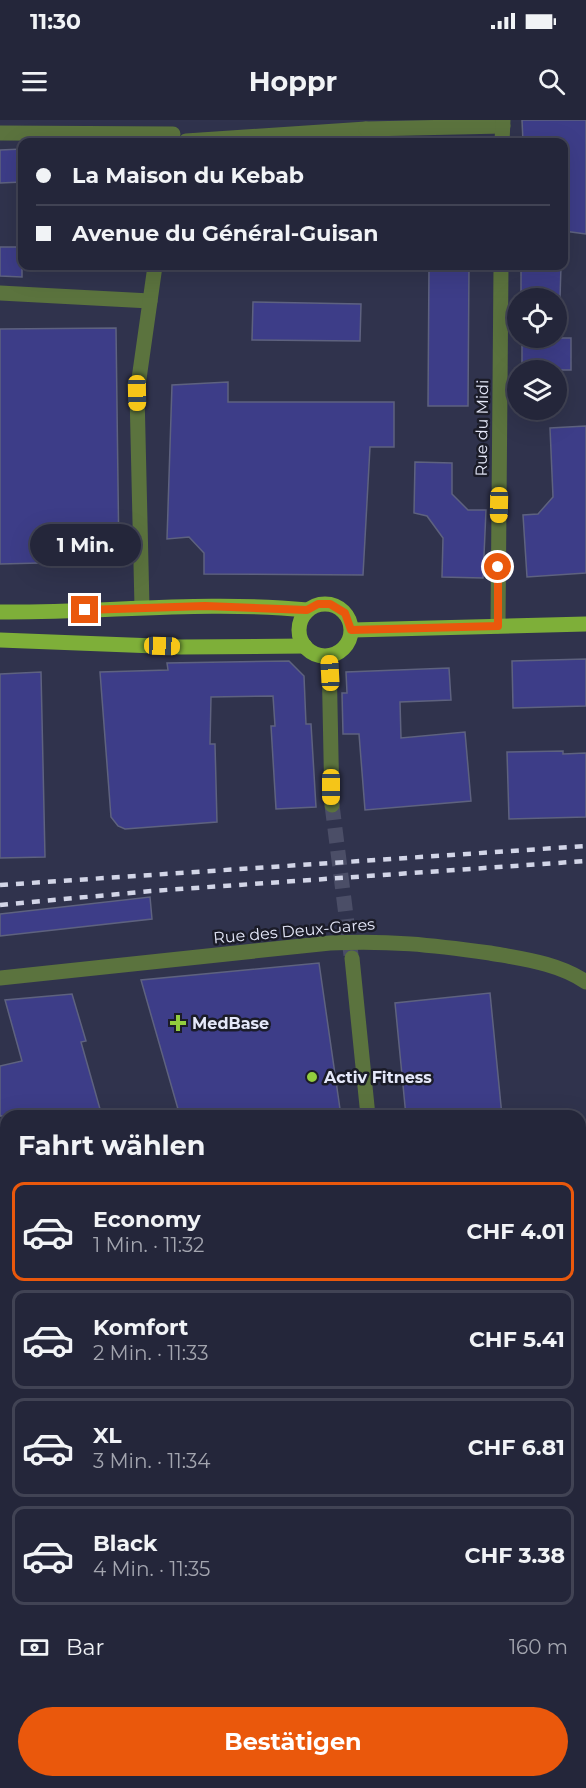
<!DOCTYPE html>
<html lang="de">
<head>
<meta charset="utf-8">
<style>
	:root { --surface:#24263a; --page:#2c2e42; --text:#f1f3f6; --muted:#a3a5af; --line:#414354; --accent:#ea580c }
	body { margin:0; font-family:Montserrat,sans-serif; background:var(--page); color:var(--text); height:100vh; display:flex; flex-direction:column; font-size:22px; white-space:nowrap }
	* { box-sizing:border-box; margin:0 }
	p { font-size:20px; color:var(--muted) }
	.icon { flex:none; width:33px; height:33px; fill:none; stroke:currentColor; stroke-width:2; stroke-linecap:round; stroke-linejoin:round }
	.map { position:relative; flex:1; overflow:hidden }
	.details { position:absolute; left:0px; top:990px; width:586px; height:678px; display:flex; flex-direction:column; background:var(--surface); border-radius:18px 18px 0 0; box-shadow:0 6px 24px #0002,0 0 0 2px var(--line) }
	.details>* { flex:none }
	.hud { position:absolute; left:18px; top:18px; width:550px; height:132px; border-radius:12px; box-shadow:0 6px 24px #0002,0 0 0 2px var(--line); display:grid; align-content:center; height:132px; padding:0 18px; background:var(--surface) }
	.controls { position:absolute; left:507px; top:168px; display:grid; gap:12px }
	.controls a { display:grid; place-items:center; width:60px; height:60px; border-radius:50%; background:var(--surface); box-shadow:0 6px 24px #0002,0 0 0 2px var(--line); font-size:30px }
	.end { position:absolute; width:27px; height:27px; margin:-14px; border:8px solid #ea580c; background:#fff; box-shadow:0 0 0 3px #fff }
	.from { border-radius:50% }
	.bubble { position:absolute; height:42px; border-radius:21px; background:var(--surface); box-shadow:0 6px 24px #0002,0 0 0 2px var(--line); font-size:20px; font-weight:700; line-height:42px; text-align:center }
	.car { position:absolute; width:18px; height:36px; margin:-18px -9px; border-radius:8px; box-shadow:0 0 4px 2px #0007; background:linear-gradient(#f5c518 24%,#345 0 40%,#f5c518 0 76%,#345 0 86%,#f5c518 0) }
	.hud b { display:flex; align-items:center; gap:21px; height:57px; font-size:22px }
	.hud b+b { border-top:2px solid var(--line) }
	.hud i { width:15px; height:15px; background:var(--text) }
	ul { padding:0; list-style:none }
	li { display:flex; align-items:center; gap:18px; height:99px; margin:0 12px 9px; padding:0 6px; border:3px solid var(--line); border-radius:12px }
	li div { flex:1 }
	li b { display:block; font-size:22px }
	li em { font-style:normal; font-weight:700 }
	li.selected { border-color:var(--accent) }
	li>.icon { width:54px; height:54px; stroke-width:1.5 }
	h2 { padding:0 18px; font-size:27px; line-height:72px }
	.pay { display:flex; align-items:center; gap:15px; height:66px; padding:0 18px; font-size:22px }
	.pay p { margin-inline-start:auto }
	.cta { display:flex; gap:12px; margin-top:auto; padding:12px 18px }
	.cta a { flex:1; height:69px; border-radius:36px; background:var(--accent); color:#fff; font-size:24px; font-weight:700; line-height:69px; text-align:center }
	.status { display:flex; justify-content:space-between; align-items:center; height:42px; padding:0 30px; background:var(--surface); direction:ltr }
	.status svg { height:16px; fill:currentColor }
	header { display:flex; justify-content:space-between; align-items:center; height:78px; padding:0 18px; background:var(--surface); font-size:27px; font-weight:700 }
	.map>svg:first-child { display:block }
	.grass { fill:#3e4177 }
	.water { fill:url(#water-rules); stroke:#544a84; stroke-width:1.5 }
	.building { fill:#3d3d88; stroke:#5e627f; stroke-width:1.5 }
	.lines { fill:none; stroke-linecap:round; stroke-linejoin:round }
	.tertiary-tunnel { stroke:#4b4e67; stroke-width:15; stroke-dasharray:15 8; stroke-linecap:butt }
	.pedestrian { stroke:#5b733e; stroke-width:15 }
	.minor { stroke:#5b733e; stroke-width:15 }
	.tertiary { stroke:#5b733e; stroke-width:15 }
	.primary { stroke:#7eaf39; stroke-width:15 }
	.rail { stroke:#d2d5e7; stroke-width:4.5; stroke-dasharray:8 8; stroke-linecap:butt }
	.route { stroke:#ea580c; stroke-width:8 }
	.poi-dot { fill:#92cd3e; stroke:#1b1c28; stroke-width:2 }
	.labels { text-anchor:middle; dominant-baseline:central; stroke-width:5; stroke-linejoin:round; paint-order:stroke }
	.street-label { font-size:16px; fill:#e5e8f9; stroke:#1b1c28 }
	.poi-label { font-size:16px; font-weight:bold; fill:#e5e8f9; stroke:#1b1c28; text-anchor:start }
</style>
</head>
<body>
<div class="status"><b>11:30</b><svg viewBox="0 0 49 12"><path d="M0 12V9h3v3zM5 12V6h3v6zM10 12V3h3v9zM15 12V0h3v12zM26 1h20v11H26zM47 4h2v5h-2z"/></svg></div>
<header><svg class="icon" aria-label="menu" viewBox="0 0 24 24"><path d="M4 6h16M4 12h16M4 18h16"/></svg>Hoppr<svg class="icon" aria-label="search" viewBox="0 0 24 24"><circle cx="10" cy="10" r="6"/><path d="M15 15l6 6"/></svg></header>
<div class="map">
<svg width="586" height="1668" viewBox="0 0 586 1668">
	<defs>
		<pattern id="water-rules" width="6" height="5" patternUnits="userSpaceOnUse" patternTransform="scale(1.5)"><rect width="6" height="5" fill="#160752"/><path d="M0 2.5h6" fill="none" stroke="#382b6c"/></pattern>
	</defs>
	<rect width="100%" height="100%" fill="#30334d"/>
	<!-- grass -->
	<polygon class="grass" points="0,1306 6,1329 5,1393 0,1368"/>
	<!-- water -->
	<polygon class="water" points="0,1539 6,1566 6,1662 29,1662 33,1668 0,1668"/>
	<!-- building -->
	<g class="building">
		<polygon points="522,0 586,0 586,114 564,111 564,22 523,22"/>
		<polygon points="22,29 22,62 0,63 0,30"/>
		<polygon points="0,127 22,127 22,157 0,156"/>
		<polygon points="429,146 469,146 468,286 428,286"/>
		<polygon points="521,146 561,146 560,178 521,177"/>
		<polygon points="253,182 361,184 360,221 252,220"/>
		<polygon points="116,208 119,441 0,444 0,209"/>
		<rect x="522" y="218" width="49" height="32"/>
		<polygon points="228,262 228,282 394,282 394,327 370,327 363,455 204,454 204,433 189,417 167,419 172,265"/>
		<polygon points="586,306 586,453 527,457 523,395 538,394 553,377 550,308"/>
		<polygon points="415,342 452,343 452,374 468,390 486,390 483,458 442,457 443,418 427,396 414,393"/>
		<polygon points="586,539 586,586 513,588 512,541"/>
		<polygon points="289,541 304,556 306,604 311,604 316,687 276,689 271,606 275,606 273,576 211,577 210,624 215,624 217,702 125,709 118,706 111,697 100,552 168,550 167,543"/>
		<polygon points="449,548 451,580 400,582 401,618 465,612 471,681 365,690 359,614 343,614 342,573 347,573 346,552"/>
		<polygon points="41,552 45,737 0,738 0,554"/>
		<polygon points="563,631 563,634 586,633 586,697 509,699 507,632"/>
		<polygon points="150,777 152,799 0,816 0,794"/>
		<polygon points="319,843 341,996 180,996 141,860"/>
		<polygon points="490,873 502,996 406,996 395,883"/>
		<polygon points="72,874 86,921 81,922 102,996 0,996 0,946 22,941 5,880"/>
	</g>
	<g class="lines">
		<!-- tertiary-tunnel -->
		<polyline class="tertiary-tunnel" points="332,685 351,835"/>
		<!-- pedestrian -->
		<polyline class="pedestrian" points="186,21 366,9"/>
		<!-- minor -->
		<g class="minor">
			<polyline points="366,9 503,6"/>
			<polyline points="0,13 173,14"/>
			<polyline points="502,22 503,0"/>
			<polyline points="0,173 150,181"/>
			<polyline points="142,487 137,273 155,146"/>
			<polyline points="498,506 501,146"/>
			<path d="M0 858 330 823C388 820 432 825 490 833 523 839 558 843 586 862"/>
			<polyline points="580,1207 586,1207"/>
			<polyline points="580,1428 586,1428"/>
			<polyline points="580,1635 586,1635"/>
			<polyline points="266,1662 267,1668"/>
			<polyline points="565,1662 565,1668"/>
		</g>
		<!-- tertiary -->
		<g class="tertiary">
			<polyline points="329,536 332,685"/>
			<polyline points="352,838 368,996"/>
			<polyline points="580,1074 586,1073"/>
		</g>
		<!-- primary -->
		<g class="primary">
			<circle cx="325" cy="510" r="26"/>
			<path d="M0 492C102 493 205 480 307 490"/>
			<polyline points="352,510 586,504"/>
			<polyline points="0,520 181,527 305,526"/>
		</g>
		<!-- rail -->
		<g class="rail">
			<polyline points="0,765 586,726"/>
			<polyline points="0,785 151,771 586,741"/>
		</g>
	</g>
	<g class="lines">
		<!-- route -->
		<polyline class="route" points="85,490 205,486 307,490 318,484 330,484 345,493 351,510 498,506 498,447"/>
	</g>
	<!-- markers -->
	<g class="poi-dot">
		<path d="M175 894h6v6h6v6h-6v6h-6v-6h-6v-6h6z"/>
		<circle cx="312" cy="957" r="6"/>
	</g>
	<g class="labels">
		<!-- street labels -->
		<g class="street-label">
			<text transform="translate(482 308) rotate(-89)">Rue du Midi</text>
			<text transform="translate(294 811) rotate(-5)">Rue des Deux-Gares</text>
		</g>
		<!-- poi labels -->
		<g class="poi-label">
			<text x="192" y="903">MedBase</text>
			<text x="324" y="957">Activ Fitness</text>
		</g>
	</g>
</svg>
<div class="controls">
<a><svg class="icon" aria-label="locate" viewBox="0 0 24 24"><circle cx="12" cy="12" r="6"/><path d="M12 2v4M12 18v4M2 12h4M18 12h4"/></svg></a>
<a><svg class="icon" aria-label="layers" viewBox="0 0 24 24"><path d="M12 4l9 5-9 5-9-5zM3 14l9 5 9-5"/></svg></a>
</div>
<i class="end from" style="left:498px;top:447px"></i>
<i class="end" style="left:85px;top:490px"></i>
<div class="bubble" style="left:30px;top:404px;width:111px">1 Min.</div>
<i class="car" style="left:137px;top:273px;rotate:179deg"></i>
<i class="car" style="left:499px;top:385px;rotate:181deg"></i>
<i class="car" style="left:162px;top:526px;rotate:92deg"></i>
<i class="car" style="left:330px;top:553px;rotate:357deg"></i>
<i class="car" style="left:331px;top:667px;rotate:180deg"></i>
<div class="hud">
<b><i class="from"></i>La Maison du Kebab</b>
<b><i></i>Avenue du Général-Guisan</b>
</div>
<section class="details">
<h2>Fahrt wählen</h2>
<ul>
<li class="selected"><svg class="icon" aria-label="car" viewBox="0 0 24 24"><path d="M5 17H2v-5l4-1 3-4h7l3 4 3 1v5h-3M9 17h6M6 11h13"/><circle cx="7" cy="17" r="2"/><circle cx="17" cy="17" r="2"/></svg><div><b>Economy</b><p>1 Min. · 11:32</p></div><em>CHF 4.01</em></li>
<li><svg class="icon" aria-label="car" viewBox="0 0 24 24"><path d="M5 17H2v-5l4-1 3-4h7l3 4 3 1v5h-3M9 17h6M6 11h13"/><circle cx="7" cy="17" r="2"/><circle cx="17" cy="17" r="2"/></svg><div><b>Komfort</b><p>2 Min. · 11:33</p></div><em>CHF 5.41</em></li>
<li><svg class="icon" aria-label="car" viewBox="0 0 24 24"><path d="M5 17H2v-5l4-1 3-4h7l3 4 3 1v5h-3M9 17h6M6 11h13"/><circle cx="7" cy="17" r="2"/><circle cx="17" cy="17" r="2"/></svg><div><b>XL</b><p>3 Min. · 11:34</p></div><em>CHF 6.81</em></li>
<li><svg class="icon" aria-label="car" viewBox="0 0 24 24"><path d="M5 17H2v-5l4-1 3-4h7l3 4 3 1v5h-3M9 17h6M6 11h13"/><circle cx="7" cy="17" r="2"/><circle cx="17" cy="17" r="2"/></svg><div><b>Black</b><p>4 Min. · 11:35</p></div><em>CHF 3.38</em></li>
</ul>
<div class="pay"><svg class="icon" aria-label="cash" viewBox="0 0 24 24"><path d="M3 7h18v10H3z"/><circle cx="12" cy="12" r="2"/></svg>Bar<p>160 m</p></div>
<div class="cta"><a>Bestätigen</a></div>
</section>
</div>
</body>
</html>
